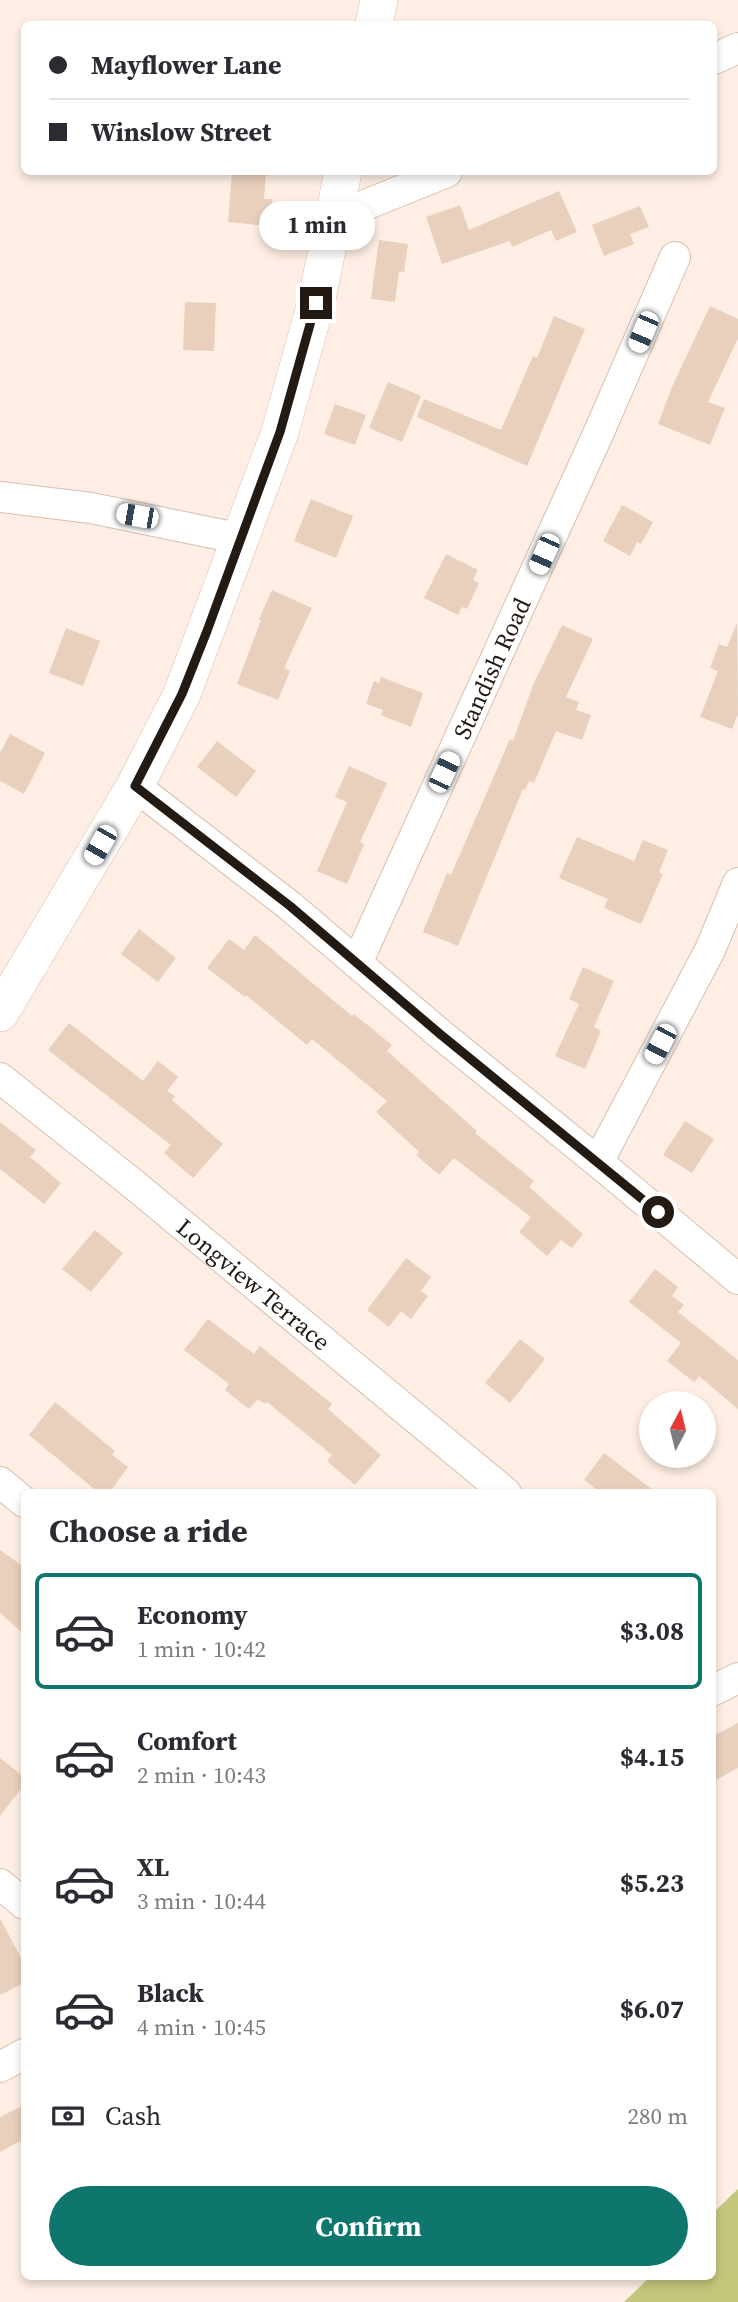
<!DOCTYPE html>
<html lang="en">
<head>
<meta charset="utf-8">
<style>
	:root { --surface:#fff; --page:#f2f2f3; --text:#2b2b33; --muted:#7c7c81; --line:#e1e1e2; --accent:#0f766e }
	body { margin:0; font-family:"Source Serif 4",serif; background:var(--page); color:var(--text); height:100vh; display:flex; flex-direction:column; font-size:26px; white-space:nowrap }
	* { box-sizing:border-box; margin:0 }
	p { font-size:23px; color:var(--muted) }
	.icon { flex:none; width:38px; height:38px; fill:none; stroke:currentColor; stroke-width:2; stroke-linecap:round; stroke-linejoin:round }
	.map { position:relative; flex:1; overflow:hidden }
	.side { position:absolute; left:21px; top:1489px; width:695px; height:791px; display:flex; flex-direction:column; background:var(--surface); border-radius:10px; box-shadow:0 4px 10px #0003 }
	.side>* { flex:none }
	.guide { position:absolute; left:21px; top:21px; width:696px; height:154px; border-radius:10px; box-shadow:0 4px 10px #0003; display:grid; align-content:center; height:154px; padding:0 28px; background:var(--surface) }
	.needle { width:46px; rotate:7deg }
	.controls { position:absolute; left:639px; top:1391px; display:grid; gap:14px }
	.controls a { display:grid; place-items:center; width:77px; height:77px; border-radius:50%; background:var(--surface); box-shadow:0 4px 10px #0003; font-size:35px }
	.end { position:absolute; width:32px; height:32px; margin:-16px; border:9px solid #231a14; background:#fff; box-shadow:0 0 0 4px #fff }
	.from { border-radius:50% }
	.bubble { position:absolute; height:49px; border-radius:24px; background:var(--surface); box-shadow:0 4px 10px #0003; font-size:23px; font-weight:700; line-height:49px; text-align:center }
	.car { position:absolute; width:21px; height:42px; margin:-21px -10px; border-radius:9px; box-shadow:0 0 5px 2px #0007; background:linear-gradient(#fff 24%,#345 0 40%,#fff 0 76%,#345 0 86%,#fff 0) }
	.guide b { display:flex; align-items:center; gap:24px; height:66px; font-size:26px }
	.guide b+b { border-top:2px solid var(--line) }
	.guide i { width:18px; height:18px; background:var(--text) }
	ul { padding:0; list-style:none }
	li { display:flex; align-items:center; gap:21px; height:116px; margin:0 14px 10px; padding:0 14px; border:4px solid transparent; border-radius:10px }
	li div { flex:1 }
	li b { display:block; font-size:26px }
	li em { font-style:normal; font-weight:700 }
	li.active { border-color:var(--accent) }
	li>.icon { width:63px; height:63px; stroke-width:1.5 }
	h2 { padding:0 28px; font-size:32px; line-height:84px }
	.pay { display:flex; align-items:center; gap:18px; height:77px; padding:0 28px; font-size:26px }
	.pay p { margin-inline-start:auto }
	.button { display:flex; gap:14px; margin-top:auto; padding:14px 28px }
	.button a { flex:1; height:80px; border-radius:42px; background:var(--accent); color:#fff; font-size:28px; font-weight:700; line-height:80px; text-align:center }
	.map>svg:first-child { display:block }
	.green { fill:#c3c77c }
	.building { fill:#e8d0bd }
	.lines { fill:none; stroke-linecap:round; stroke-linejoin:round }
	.minor-casing { stroke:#d7bfad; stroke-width:32 }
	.tertiary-casing { stroke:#d7bfad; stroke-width:38 }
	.minor { stroke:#fff; stroke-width:30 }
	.tertiary { stroke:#fff; stroke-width:37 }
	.route { stroke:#231a14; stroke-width:9 }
	.labels { text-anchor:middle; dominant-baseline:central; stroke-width:5; stroke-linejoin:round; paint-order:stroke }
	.street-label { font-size:24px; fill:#231a14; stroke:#feeee3 }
</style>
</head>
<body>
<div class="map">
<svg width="738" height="2302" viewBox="0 0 738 2302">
	<rect width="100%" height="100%" fill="#feeee3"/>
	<!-- green -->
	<polygon class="green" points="738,2189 738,2302 624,2302 650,2277 712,2277 712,2214"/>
	<!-- building -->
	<g class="building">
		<polygon points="232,172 266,172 264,199 272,199 270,226 228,222"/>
		<polygon points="559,191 577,232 556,241 551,230 512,247 510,241 442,264 426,217 460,205 469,230"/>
		<polygon points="640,206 649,227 630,234 634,244 604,256 592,225"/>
		<polygon points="379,240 408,244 404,272 399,271 395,302 371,299"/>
		<polygon points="185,302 216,303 214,351 183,350"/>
		<polygon points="710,306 738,319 738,338 708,402 725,408 710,445 658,424 672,387"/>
		<polygon points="554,316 585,329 527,466 417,417 424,399 501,430 533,356 537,358"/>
		<polygon points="388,382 421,396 402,442 369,428"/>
		<polygon points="335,404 366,415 355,445 324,434"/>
		<polygon points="311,499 353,516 336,558 294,541"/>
		<polygon points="622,505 653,522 641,544 637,542 630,556 603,541"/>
		<polygon points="446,554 478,570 473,580 479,583 467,609 462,607 458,615 424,598"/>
		<polygon points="272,590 312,608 284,668 290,671 278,700 237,684 261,620 259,619"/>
		<polygon points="737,623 738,714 732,729 700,717 718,671 710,668 719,644 727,647"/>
		<polygon points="562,625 593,639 566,697 579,702 576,710 591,715 582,740 556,731 534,783 529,781 525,790 523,789 458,946 423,932 447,873 451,875 510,739 513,741 533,685"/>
		<polygon points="66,628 100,641 83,686 49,673"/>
		<polygon points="381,677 423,693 411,727 381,715 383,710 366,704 374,681 379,683"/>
		<polygon points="10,734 45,753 24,794 0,781 0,753"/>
		<polygon points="217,741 256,771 236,797 197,767"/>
		<polygon points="349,766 387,783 360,842 364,844 347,884 317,871 347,802 335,797"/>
		<polygon points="577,837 634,861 643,840 668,850 659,872 663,874 641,924 604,908 608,899 559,878"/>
		<polygon points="139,929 176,958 158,982 121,954"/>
		<polygon points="255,935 352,1016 354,1014 392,1045 387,1051 477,1131 475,1133 534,1181 529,1187 583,1234 572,1248 561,1240 547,1256 519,1232 531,1217 454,1158 439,1175 416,1155 419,1152 376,1112 387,1101 312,1039 307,1045 246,995 245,997 207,968 229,939 244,950"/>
		<polygon points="583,967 614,981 594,1027 601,1031 585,1069 555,1056 579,1004 569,999"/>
		<polygon points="69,1023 143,1081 158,1061 178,1077 167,1091 175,1096 172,1100 223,1144 193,1178 164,1153 171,1145 48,1050"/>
		<polygon points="685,1121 714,1139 692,1173 663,1155"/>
		<polygon points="0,1122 36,1150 30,1157 61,1183 44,1204 0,1169"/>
		<polygon points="95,1230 123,1253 91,1292 62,1269"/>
		<polygon points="406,1258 431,1277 421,1291 428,1296 411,1319 401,1311 389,1327 367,1310"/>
		<polygon points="655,1269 678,1287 672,1296 684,1305 678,1312 738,1360 738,1409 699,1376 694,1382 667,1361 681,1343 629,1302"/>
		<polygon points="208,1319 254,1354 260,1346 332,1404 328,1409 381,1455 355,1485 327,1461 332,1455 267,1402 265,1404 258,1399 249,1409 225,1390 229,1384 184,1350"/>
		<polygon points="520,1339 545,1359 510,1403 485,1383"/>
		<polygon points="55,1402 115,1451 112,1455 128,1467 109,1493 99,1493 29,1435"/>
		<polygon points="604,1453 657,1493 601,1493 584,1480"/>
		<polygon points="0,1550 24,1567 24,1634 0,1613"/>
		<polygon points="738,1723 738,1768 712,1782 712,1737"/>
		<polygon points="0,1758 24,1777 24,1785 0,1816"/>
		<polygon points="0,1918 24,1964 24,1983 0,1995"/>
		<polygon points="24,2105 24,2139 0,2152 0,2117"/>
	</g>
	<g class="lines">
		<!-- minor casing -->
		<g class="minor-casing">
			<g id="minor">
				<polyline points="714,59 738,48"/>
				<polyline points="333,218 447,172"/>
				<polyline points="0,497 91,508 242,539"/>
				<polyline points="135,786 290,906 440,1034 598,1162 738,1279"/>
				<path id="s1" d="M357 963 599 432 675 257"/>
				<path id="s2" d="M0 1078 132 1183 506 1493"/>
				<polyline points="598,1162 710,950 738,883"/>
				<polyline points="0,1482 24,1502"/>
				<polyline points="712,1691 738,1678"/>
				<polyline points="0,1884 24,1904"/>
				<polyline points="0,2067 24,2054"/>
			</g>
		</g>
		<!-- tertiary casing -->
		<g class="tertiary-casing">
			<g id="tertiary">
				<polyline points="374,24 379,0"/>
				<polyline points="0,1013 135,786 182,694 280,432 316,303 343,172"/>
			</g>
		</g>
		<!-- minor -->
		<use href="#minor" class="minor"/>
		<!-- tertiary -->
		<use href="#tertiary" class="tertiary"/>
	</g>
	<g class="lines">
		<!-- route -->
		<polyline class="route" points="316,303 280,432 207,631 182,694 135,786 290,906 440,1034 658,1212"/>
	</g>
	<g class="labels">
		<!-- street labels -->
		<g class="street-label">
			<text stroke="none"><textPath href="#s1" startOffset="324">Standish Road</textPath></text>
			<text stroke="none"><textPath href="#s2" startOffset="327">Longview Terrace</textPath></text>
		</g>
	</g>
</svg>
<div class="controls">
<a><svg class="needle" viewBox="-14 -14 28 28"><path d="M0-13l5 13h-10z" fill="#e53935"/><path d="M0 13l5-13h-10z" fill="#7c7c81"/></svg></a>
</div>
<i class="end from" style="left:658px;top:1212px"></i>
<i class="end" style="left:316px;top:303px"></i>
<div class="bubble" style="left:259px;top:201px;width:116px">1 min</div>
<i class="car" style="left:643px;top:332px;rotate:203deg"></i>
<i class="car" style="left:137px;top:516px;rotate:280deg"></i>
<i class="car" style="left:544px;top:554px;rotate:204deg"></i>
<i class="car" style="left:444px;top:772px;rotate:25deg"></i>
<i class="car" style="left:100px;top:845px;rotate:210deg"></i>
<i class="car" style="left:660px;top:1044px;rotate:208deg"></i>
<div class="guide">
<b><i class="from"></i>Mayflower Lane</b>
<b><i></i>Winslow Street</b>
</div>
<section class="side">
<h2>Choose a ride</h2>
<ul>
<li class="active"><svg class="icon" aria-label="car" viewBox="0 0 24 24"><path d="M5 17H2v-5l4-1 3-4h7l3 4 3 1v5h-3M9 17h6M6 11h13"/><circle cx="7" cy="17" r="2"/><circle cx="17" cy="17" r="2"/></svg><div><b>Economy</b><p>1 min · 10:42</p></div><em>$3.08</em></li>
<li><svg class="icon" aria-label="car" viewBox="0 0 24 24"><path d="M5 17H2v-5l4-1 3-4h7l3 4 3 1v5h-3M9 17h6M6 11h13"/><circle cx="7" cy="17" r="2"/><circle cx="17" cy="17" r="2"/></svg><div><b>Comfort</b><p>2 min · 10:43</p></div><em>$4.15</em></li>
<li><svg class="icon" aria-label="car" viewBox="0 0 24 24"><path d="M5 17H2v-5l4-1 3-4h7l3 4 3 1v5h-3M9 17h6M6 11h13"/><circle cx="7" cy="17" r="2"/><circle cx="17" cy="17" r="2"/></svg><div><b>XL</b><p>3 min · 10:44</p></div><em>$5.23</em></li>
<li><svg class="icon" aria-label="car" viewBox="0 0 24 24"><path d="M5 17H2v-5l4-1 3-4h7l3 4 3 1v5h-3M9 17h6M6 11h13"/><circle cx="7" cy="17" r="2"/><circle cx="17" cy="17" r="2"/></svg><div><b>Black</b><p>4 min · 10:45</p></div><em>$6.07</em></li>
</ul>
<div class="pay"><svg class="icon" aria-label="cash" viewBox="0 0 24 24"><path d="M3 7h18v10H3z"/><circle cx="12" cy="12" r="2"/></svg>Cash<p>280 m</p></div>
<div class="button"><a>Confirm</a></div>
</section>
</div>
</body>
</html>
